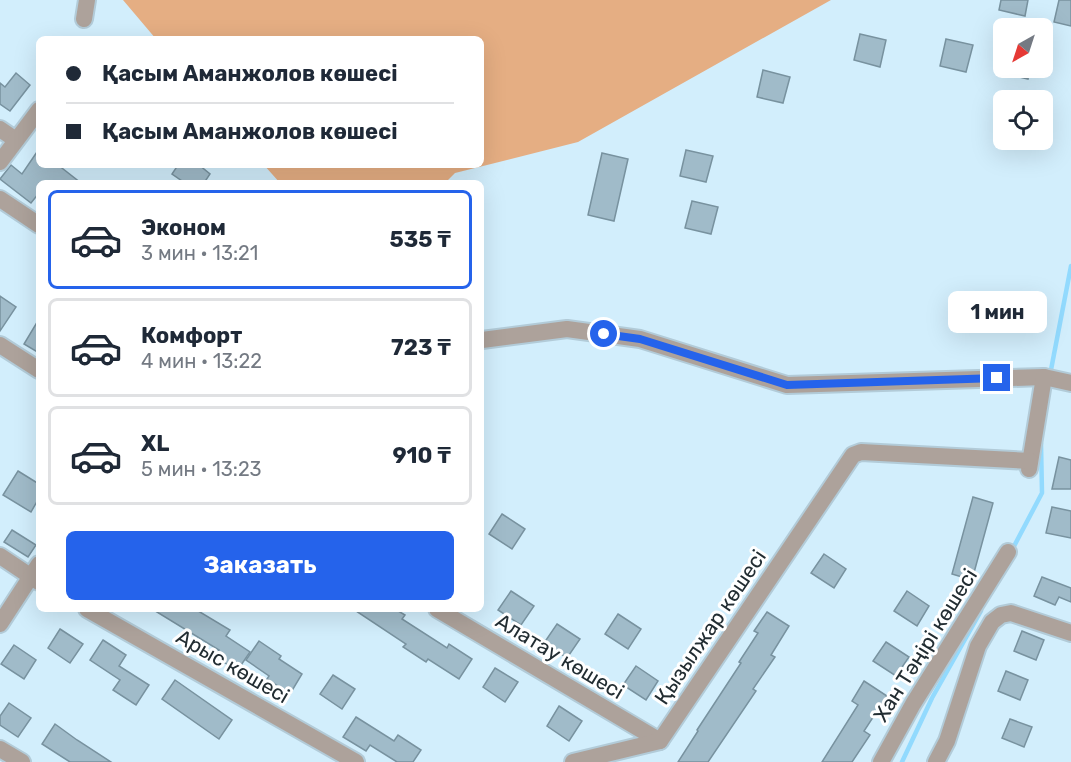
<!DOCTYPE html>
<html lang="ru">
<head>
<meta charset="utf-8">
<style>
	:root { --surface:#fff; --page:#f2f2f3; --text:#1f2937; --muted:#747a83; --line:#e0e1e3; --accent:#2563eb }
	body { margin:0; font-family:Rubik,sans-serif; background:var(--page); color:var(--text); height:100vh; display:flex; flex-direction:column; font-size:22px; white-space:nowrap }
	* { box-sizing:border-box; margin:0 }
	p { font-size:20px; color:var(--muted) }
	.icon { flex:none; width:33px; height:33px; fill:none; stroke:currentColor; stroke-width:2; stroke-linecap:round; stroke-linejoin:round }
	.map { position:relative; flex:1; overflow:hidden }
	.panel { position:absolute; left:36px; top:180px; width:448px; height:432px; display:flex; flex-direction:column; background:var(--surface); border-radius:9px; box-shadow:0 6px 24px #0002 }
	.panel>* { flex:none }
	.banner { position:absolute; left:36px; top:36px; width:448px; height:132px; border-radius:9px; box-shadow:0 6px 24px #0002; display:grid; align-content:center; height:132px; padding:0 30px; background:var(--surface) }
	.needle { width:39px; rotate:219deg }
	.controls { position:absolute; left:993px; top:18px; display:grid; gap:12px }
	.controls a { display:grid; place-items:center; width:60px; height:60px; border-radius:9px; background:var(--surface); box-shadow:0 6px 24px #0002; font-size:30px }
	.end { position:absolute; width:27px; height:27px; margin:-14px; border:8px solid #2563eb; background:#fff; box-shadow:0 0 0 3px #fff }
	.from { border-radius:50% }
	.bubble { position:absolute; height:42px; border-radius:9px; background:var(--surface); box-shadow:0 6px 24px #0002; font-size:20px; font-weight:700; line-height:42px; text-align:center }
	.banner b { display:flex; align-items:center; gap:21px; height:57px; font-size:22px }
	.banner b+b { border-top:2px solid var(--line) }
	.banner i { width:15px; height:15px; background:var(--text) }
	ul { padding:10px 0 0; list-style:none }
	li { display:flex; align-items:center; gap:18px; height:99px; margin:0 12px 9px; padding:0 18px; border:3px solid var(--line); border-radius:9px }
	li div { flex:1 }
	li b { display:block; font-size:22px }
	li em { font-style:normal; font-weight:700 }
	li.active { border-color:var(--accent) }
	li>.icon { width:54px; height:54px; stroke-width:1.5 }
	.cta { display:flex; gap:12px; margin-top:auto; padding:12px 30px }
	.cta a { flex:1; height:69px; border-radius:9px; background:var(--accent); color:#fff; font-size:24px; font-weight:700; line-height:69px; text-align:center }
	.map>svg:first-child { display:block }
	.green { fill:#e5ae83 }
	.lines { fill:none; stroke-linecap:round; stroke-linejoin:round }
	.stream { stroke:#92dafe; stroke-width:4.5 }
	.building { fill:#a0bbc9; stroke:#78929f; stroke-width:1.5 }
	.street-casing { stroke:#b2cbd8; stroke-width:20 }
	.street { stroke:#ada29b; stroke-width:16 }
	.route { stroke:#2563eb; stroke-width:8 }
	.labels { text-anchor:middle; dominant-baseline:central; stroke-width:6; stroke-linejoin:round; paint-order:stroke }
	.street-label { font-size:21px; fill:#222d32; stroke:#fff }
</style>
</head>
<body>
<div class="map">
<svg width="1071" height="762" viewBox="0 0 1071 762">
	<rect width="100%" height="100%" fill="#d2eefc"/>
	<!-- green -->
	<polygon class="green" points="123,0 831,0 578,142 455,173 445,183 280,183 264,165 482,165 482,39 156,39"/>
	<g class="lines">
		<!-- stream -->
		<g class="stream">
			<polyline points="1050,375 1071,266"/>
			<polyline points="1012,550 1042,493 1041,443"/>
			<polyline points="902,762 932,698 981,611"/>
		</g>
	</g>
	<!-- building -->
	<g class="building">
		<polygon points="1001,0 1028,0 1025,16 999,10"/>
		<polygon points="1059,0 1071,0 1071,26 1054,22"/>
		<polygon points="860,34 886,40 880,67 854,60"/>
		<polygon points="946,39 973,45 966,72 940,66"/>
		<polygon points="997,68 1030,68 1028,79 997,72"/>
		<polygon points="763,70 790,77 783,103 757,97"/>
		<polygon points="16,73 30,85 10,111 0,104 0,83 5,87"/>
		<polygon points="39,149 39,165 58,165 81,183 39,183 39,193 31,203 0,179 11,165 22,174"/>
		<polygon points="686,150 713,156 706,182 680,176"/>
		<polygon points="602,153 628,159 614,221 588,215"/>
		<polygon points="178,165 199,165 210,174 204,183 185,183 172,174"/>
		<polygon points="692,201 718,207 711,234 685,228"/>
		<polygon points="0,296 16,307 0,331"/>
		<polygon points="39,319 39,353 24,344"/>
		<polygon points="1059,457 1071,460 1071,489 1052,489"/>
		<polygon points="18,471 39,484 39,498 31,512 3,495"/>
		<polygon points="973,497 993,503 972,580 952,574"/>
		<polygon points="1052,507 1071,511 1071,538 1046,533"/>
		<polygon points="502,514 525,529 512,549 489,534"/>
		<polygon points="12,530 36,545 28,557 4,542"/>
		<polygon points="824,554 846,569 834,588 811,573"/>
		<polygon points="1042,577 1071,588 1071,602 1059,597 1055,605 1034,596"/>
		<polygon points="511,591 534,606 521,625 498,610"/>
		<polygon points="907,591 929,606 917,626 894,611"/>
		<polygon points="152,609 195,609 230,630 226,636 250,652 237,671 215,656 219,650"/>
		<polygon points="353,609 395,609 405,615 402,619 447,648 449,644 472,659 459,679 428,659 426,662 403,647 406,644"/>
		<polygon points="767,612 789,626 771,655 775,657 753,689 756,691 708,762 678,762 698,731 697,730 741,663 739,662 758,633 754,631"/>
		<polygon points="618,614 641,629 628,649 605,634"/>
		<polygon points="557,624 580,639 567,658 544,643"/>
		<polygon points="60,629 83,644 70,663 48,648"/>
		<polygon points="1022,631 1044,640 1036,660 1014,651"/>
		<polygon points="103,640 126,655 119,666 149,685 136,705 113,690 120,680 90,660"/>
		<polygon points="259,641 281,656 279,659 302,674 290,694 267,679 269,676 246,660"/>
		<polygon points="886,642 909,657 896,676 873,661"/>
		<polygon points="14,645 36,660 24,679 1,664"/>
		<polygon points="636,666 658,681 646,700 623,685"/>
		<polygon points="495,668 518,682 505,702 483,687"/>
		<polygon points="1006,671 1028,680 1020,700 998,691"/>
		<polygon points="333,675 355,689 342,709 320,694"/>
		<polygon points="175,680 232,720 219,739 162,699"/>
		<polygon points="864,681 887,696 864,731 870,735 852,762 822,762 858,705 852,701"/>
		<polygon points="9,703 31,718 18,737 0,725 0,716"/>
		<polygon points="559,706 582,721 569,741 547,726"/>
		<polygon points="356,717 394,741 398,735 421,750 413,762 397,762 370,745 366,751 343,737"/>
		<polygon points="1010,719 1032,727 1024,747 1002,738"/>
		<polygon points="55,724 77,740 111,762 70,762 42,744"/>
	</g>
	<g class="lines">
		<!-- street casing -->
		<g class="street-casing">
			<g id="street">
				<polyline points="84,19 87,0"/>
				<polyline points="0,129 16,140"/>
				<polyline points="0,162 39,110"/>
				<polyline points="0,199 39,225"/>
				<polyline points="482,340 567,329 640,339 787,385 1044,377 1071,383"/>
				<polyline points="0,345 39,370"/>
				<polyline points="1029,469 1044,377"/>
				<polyline points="0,556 39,582"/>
				<polyline points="87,609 356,762"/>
				<polyline points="437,609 660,741"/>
				<polyline points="0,624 39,564"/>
				<polyline points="0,749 22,762"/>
				<polyline points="573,762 660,741 853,455 861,452 1030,461"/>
				<polyline points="881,762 913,704 1008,552"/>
				<polyline points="936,762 947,741 978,646 992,622 1001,615 1011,613 1071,633"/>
			</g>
		</g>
		<!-- street -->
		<use href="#street" class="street"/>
	</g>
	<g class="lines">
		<!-- route -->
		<polyline class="route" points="604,334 640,339 787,385 997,378"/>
	</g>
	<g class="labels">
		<!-- street labels -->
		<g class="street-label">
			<text transform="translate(710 627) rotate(-56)">Қызылжар көшесі</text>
			<text transform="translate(925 645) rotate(-58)">Хан Тәңірі көшесі</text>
			<text transform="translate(560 656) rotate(31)">Алатау көшесі</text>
			<text transform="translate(233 666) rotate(30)">Арыс көшесі</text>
		</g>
	</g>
</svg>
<div class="controls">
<a><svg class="needle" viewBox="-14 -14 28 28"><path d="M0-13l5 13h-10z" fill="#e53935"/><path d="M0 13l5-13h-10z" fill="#747a83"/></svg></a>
<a><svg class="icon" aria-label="locate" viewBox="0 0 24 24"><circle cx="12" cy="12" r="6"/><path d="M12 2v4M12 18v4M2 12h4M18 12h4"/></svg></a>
</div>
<i class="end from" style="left:604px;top:334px"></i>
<i class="end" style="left:997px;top:378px"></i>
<div class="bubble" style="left:948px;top:291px;width:99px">1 мин</div>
<div class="banner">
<b><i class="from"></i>Қасым Аманжолов көшесі</b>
<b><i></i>Қасым Аманжолов көшесі</b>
</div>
<section class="panel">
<ul>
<li class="active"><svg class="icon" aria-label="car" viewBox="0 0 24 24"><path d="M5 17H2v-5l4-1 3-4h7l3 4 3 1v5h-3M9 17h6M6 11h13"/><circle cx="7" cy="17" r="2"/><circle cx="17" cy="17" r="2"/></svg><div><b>Эконом</b><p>3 мин · 13:21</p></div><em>535 ₸</em></li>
<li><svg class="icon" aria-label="car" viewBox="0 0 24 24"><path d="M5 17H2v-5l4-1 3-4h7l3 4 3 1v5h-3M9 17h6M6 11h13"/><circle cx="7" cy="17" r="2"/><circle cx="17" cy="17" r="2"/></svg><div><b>Комфорт</b><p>4 мин · 13:22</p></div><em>723 ₸</em></li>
<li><svg class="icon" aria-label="car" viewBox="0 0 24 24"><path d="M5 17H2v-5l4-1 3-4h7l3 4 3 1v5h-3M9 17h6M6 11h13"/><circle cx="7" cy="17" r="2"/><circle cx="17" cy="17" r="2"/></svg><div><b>XL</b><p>5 мин · 13:23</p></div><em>910 ₸</em></li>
</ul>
<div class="cta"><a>Заказать</a></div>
</section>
</div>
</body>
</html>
